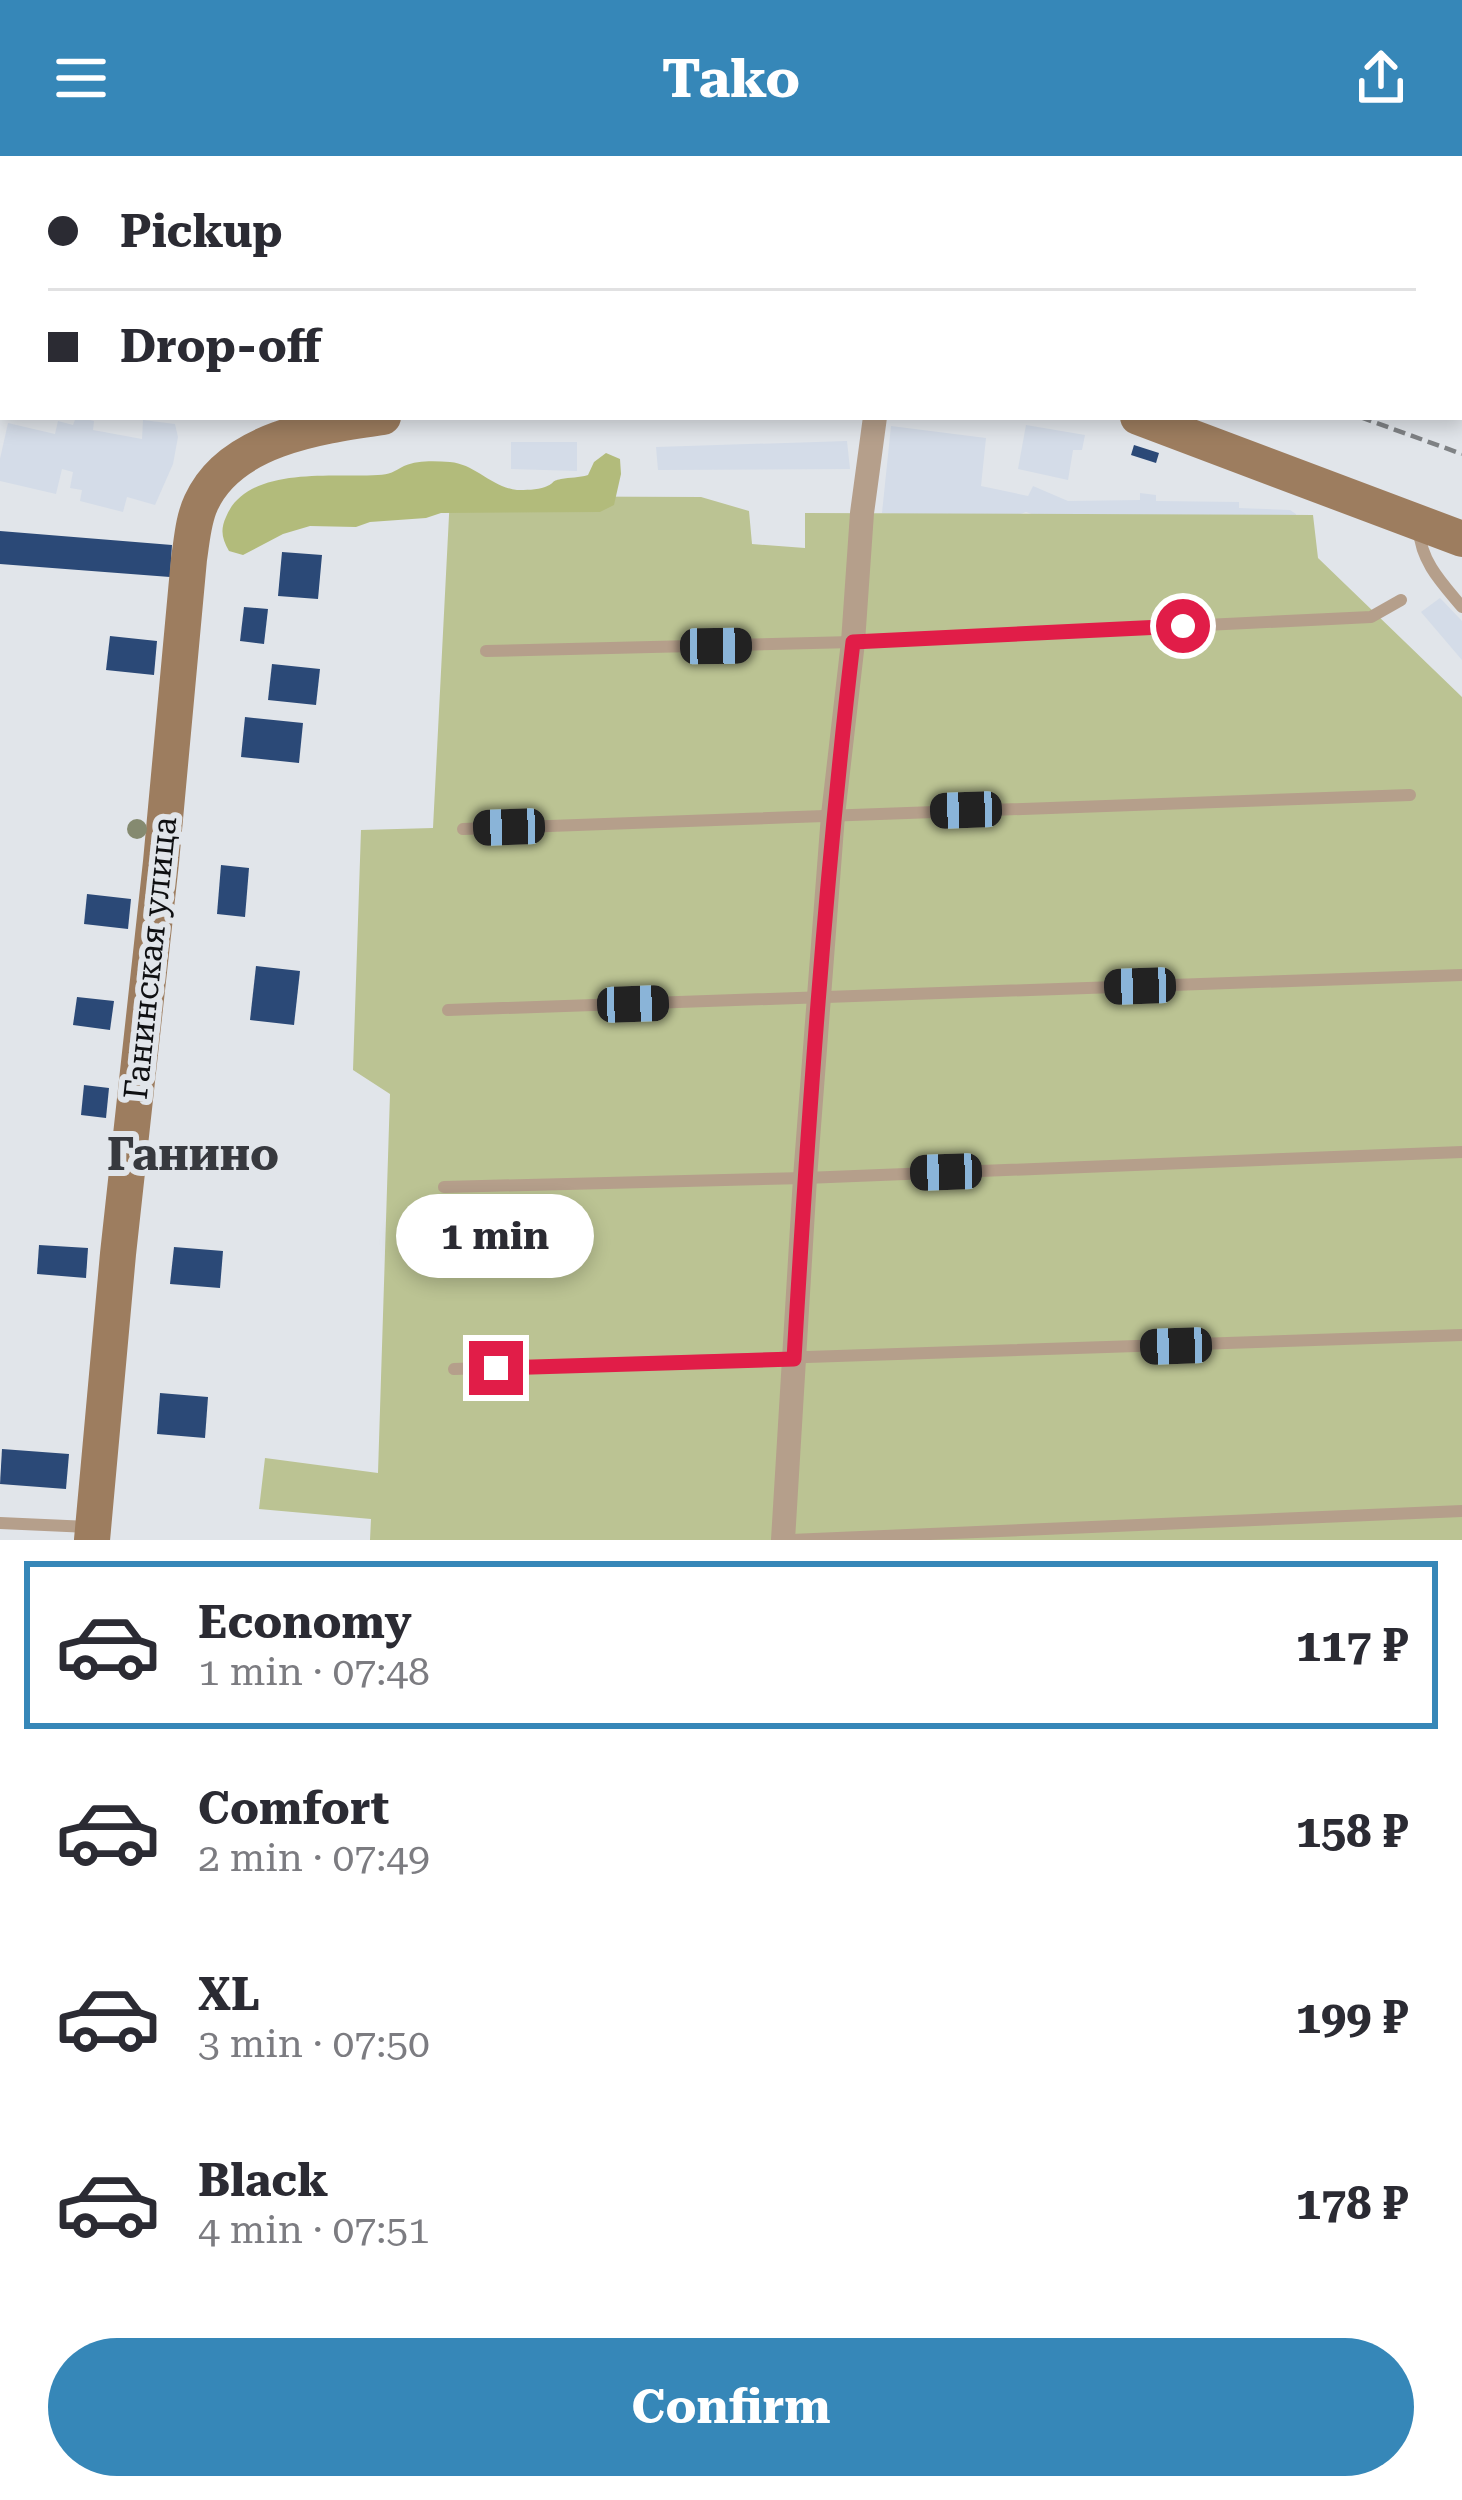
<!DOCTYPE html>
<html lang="en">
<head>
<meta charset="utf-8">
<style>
	:root { --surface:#fff; --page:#f7f7f7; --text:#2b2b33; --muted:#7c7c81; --line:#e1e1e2; --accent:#3687b8 }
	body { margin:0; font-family:"Roboto Serif",serif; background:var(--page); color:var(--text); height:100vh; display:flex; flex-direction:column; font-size:45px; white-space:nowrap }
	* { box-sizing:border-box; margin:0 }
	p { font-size:39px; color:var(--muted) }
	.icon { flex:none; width:66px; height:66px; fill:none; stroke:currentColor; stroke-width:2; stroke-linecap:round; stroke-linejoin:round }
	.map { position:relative; height:1384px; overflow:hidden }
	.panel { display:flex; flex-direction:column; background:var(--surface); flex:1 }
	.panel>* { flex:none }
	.guide { position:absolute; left:0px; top:0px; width:1464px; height:264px; box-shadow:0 6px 18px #0003; display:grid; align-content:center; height:264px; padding:0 48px; background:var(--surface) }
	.end { position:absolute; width:54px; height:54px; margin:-27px; border:15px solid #e11d48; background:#fff; box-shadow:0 0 0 6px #fff }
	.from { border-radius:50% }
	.bubble { position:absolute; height:84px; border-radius:42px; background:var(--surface); box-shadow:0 6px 18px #0003; font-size:39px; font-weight:700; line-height:84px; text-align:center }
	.car { position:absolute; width:36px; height:72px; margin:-36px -18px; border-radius:15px; box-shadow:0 0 9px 3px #0007; background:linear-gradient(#222 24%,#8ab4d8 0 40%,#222 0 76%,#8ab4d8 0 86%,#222 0) }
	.guide b { display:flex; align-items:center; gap:42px; height:114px; font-size:45px }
	.guide b+b { border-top:3px solid var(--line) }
	.guide i { width:30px; height:30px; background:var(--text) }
	ul { padding:21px 0 0; list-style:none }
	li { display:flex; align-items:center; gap:36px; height:168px; margin:0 24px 18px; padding:0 24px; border:6px solid transparent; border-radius:0px }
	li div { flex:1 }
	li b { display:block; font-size:45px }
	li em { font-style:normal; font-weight:700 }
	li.on { border-color:var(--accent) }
	li>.icon { width:108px; height:108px; stroke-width:1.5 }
	.button { display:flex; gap:24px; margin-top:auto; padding:24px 48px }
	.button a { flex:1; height:138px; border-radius:72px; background:var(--accent); color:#fff; font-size:48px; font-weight:700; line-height:138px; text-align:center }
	header { display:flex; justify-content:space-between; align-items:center; height:156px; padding:0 48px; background:var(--accent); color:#fff; font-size:54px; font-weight:700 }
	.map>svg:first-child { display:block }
	.built { fill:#d4dce8 }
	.green { fill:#bbc393 }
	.forest { fill:#b2bb7b }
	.building { fill:#2b4977 }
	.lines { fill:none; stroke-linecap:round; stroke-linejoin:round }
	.path { stroke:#7f8285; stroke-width:4.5; stroke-dasharray:12 6; stroke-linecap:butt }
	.lane { stroke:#b59f8b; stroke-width:12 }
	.street { stroke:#b59f8b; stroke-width:24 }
	.secondary { stroke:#9d7d5f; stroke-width:36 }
	.tree { fill:#858a70 }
	.route { stroke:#e11d48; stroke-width:15 }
	.labels { text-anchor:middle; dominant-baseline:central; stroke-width:12; stroke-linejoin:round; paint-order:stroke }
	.street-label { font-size:33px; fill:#0f1012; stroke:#e1e5ea }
	.district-label { font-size:45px; font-weight:bold; fill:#37393e; stroke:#e1e5ea }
</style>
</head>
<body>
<header><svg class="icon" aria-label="menu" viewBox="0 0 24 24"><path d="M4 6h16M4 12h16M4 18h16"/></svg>Tako<svg class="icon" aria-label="share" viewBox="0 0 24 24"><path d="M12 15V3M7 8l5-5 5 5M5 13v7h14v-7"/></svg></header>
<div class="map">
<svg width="1462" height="1384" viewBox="0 0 1462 1384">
	<rect width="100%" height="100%" fill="#e1e5ea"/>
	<!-- built -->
	<g class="built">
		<polygon points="76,261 94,265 93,274 142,283 143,264 175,268 178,281 173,308 155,349 127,341 123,356 80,345 82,334 70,332 73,316 62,313 56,338 0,325 0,303 8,267 55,278 58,265 73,269"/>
		<polygon points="1026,269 1085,279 1082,294 1073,294 1068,324 1018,313"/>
		<polygon points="891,270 986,282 981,330 1028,340 1033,330 1068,345 1140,344 1140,337 1156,339 1156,345 1239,346 1239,352 1290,354 1296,358 1296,372 1060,368 1026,356 999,366 882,357"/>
		<polygon points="847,285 850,313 658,314 656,291"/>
		<polygon points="511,286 577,286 577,315 511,313"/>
		<polygon points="1440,442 1462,465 1462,504 1421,456"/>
	</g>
	<!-- green -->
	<polygon class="green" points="450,340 701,341 749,355 752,388 805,392 805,357 1313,359 1318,402 1462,541 1462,1384 370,1384 371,1363 259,1353 265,1302 378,1317 390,938 353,914 361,674 433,672"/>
	<!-- forest -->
	<path class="forest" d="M606 297 620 303 621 318 614 349 600 356 441 357 426 362 370 366 356 371 310 370 283 378 243 399 229 395C222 383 220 374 226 361 247 309 333 322 378 319 389 319 395 315 404 310 418 304 435 305 450 306 475 308 491 331 517 334 525 334 537 334 545 331 556 327 550 325 561 323 570 321 579 322 588 319L594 306Z"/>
	<!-- building -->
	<g class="building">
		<polygon points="1134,289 1159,297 1156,307 1131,299"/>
		<polygon points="0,375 172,389 170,421 0,408"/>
		<polygon points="282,396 322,399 318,443 278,440"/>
		<polygon points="244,451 268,453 264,488 240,485"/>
		<polygon points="110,480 157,485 154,519 106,514"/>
		<polygon points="272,508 320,513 316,549 268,544"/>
		<polygon points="245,561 303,567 299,607 241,601"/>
		<polygon points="221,709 249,712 245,761 217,758"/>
		<polygon points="87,738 131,743 128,773 84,768"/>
		<polygon points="256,810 300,815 294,869 250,864"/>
		<polygon points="77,841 114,845 110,874 73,869"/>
		<polygon points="84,929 109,932 106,962 81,959"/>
		<polygon points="39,1089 88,1092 86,1122 37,1118"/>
		<polygon points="174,1091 223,1095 220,1132 170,1128"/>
		<polygon points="160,1237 208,1241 205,1282 157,1278"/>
		<polygon points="2,1293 69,1298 66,1333 0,1328"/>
	</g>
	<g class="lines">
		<!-- path -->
		<g class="path">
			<polyline points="1017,3 1022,0"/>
			<polyline points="1461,19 1462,18"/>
			<polyline points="0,102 3,108"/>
			<polyline points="1360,261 1462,298"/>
		</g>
		<!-- lane -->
		<g class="lane">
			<polyline points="96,0 98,3"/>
			<polyline points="660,0 669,0"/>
			<polyline points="882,0 884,3"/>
			<polyline points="489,3 496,0"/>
			<polyline points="1273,3 1276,0"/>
			<polyline points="1461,139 1462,139"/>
			<path d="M1419 374C1421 406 1442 427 1462 451"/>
			<polyline points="486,495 853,486 1371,461 1401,444"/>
			<polyline points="463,673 1410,639"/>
			<polyline points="448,854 1462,819"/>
			<polyline points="444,1031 805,1022 1462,996"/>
			<polyline points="454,1213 1462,1179"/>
			<polyline points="0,1367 89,1371"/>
			<polyline points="791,1384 1462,1355"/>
		</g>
		<!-- street -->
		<g class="street">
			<polyline points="1231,3 1233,0"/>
			<polyline points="783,1384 805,1022 833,659 853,486 862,357 875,261"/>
		</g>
		<!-- secondary -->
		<g class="secondary">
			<polyline points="1138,261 1462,383"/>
			<path d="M92 1384 118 1098 161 706 189 403C192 384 193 364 201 347 230 282 321 270 383 261"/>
		</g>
	</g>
	<!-- trees -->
	<circle class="tree" cx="137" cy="673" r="10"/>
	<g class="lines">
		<!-- route -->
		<path class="route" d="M496 1212 794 1203C808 964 825 724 853 486L1183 470"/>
	</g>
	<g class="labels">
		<!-- street labels -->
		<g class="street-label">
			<text transform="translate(150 802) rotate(-84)">Ганинская улица</text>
		</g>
		<!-- district labels -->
		<g class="district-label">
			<text x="193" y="998">Ганино</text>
		</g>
	</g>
</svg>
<i class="end from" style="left:1183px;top:470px"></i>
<i class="end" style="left:496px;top:1212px"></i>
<div class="bubble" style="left:396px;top:1038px;width:198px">1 min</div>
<i class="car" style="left:716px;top:490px;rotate:89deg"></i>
<i class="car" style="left:966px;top:654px;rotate:268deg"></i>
<i class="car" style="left:509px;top:671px;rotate:268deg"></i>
<i class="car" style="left:1140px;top:830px;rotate:268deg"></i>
<i class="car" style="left:633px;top:848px;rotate:88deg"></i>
<i class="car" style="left:946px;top:1016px;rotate:268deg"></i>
<i class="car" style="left:1176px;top:1190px;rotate:268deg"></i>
<div class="guide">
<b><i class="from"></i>Pickup</b>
<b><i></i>Drop-off</b>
</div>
</div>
<section class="panel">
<ul>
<li class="on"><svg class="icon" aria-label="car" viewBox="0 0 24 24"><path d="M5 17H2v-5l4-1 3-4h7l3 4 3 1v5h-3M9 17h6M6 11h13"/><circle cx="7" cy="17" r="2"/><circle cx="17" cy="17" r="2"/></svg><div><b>Economy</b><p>1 min · 07:48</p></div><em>117 ₽</em></li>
<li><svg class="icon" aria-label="car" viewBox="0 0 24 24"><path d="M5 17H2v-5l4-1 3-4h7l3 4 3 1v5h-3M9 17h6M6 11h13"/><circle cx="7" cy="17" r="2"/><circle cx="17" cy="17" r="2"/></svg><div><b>Comfort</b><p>2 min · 07:49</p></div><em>158 ₽</em></li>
<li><svg class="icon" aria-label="car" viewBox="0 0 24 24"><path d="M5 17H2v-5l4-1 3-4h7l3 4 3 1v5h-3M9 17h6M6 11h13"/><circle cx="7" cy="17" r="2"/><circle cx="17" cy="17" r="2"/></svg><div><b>XL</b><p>3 min · 07:50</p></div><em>199 ₽</em></li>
<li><svg class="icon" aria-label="car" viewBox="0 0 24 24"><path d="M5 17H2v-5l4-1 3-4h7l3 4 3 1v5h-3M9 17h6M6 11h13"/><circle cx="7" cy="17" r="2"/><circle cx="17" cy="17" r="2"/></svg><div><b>Black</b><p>4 min · 07:51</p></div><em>178 ₽</em></li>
</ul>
<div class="button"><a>Confirm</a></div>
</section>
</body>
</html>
